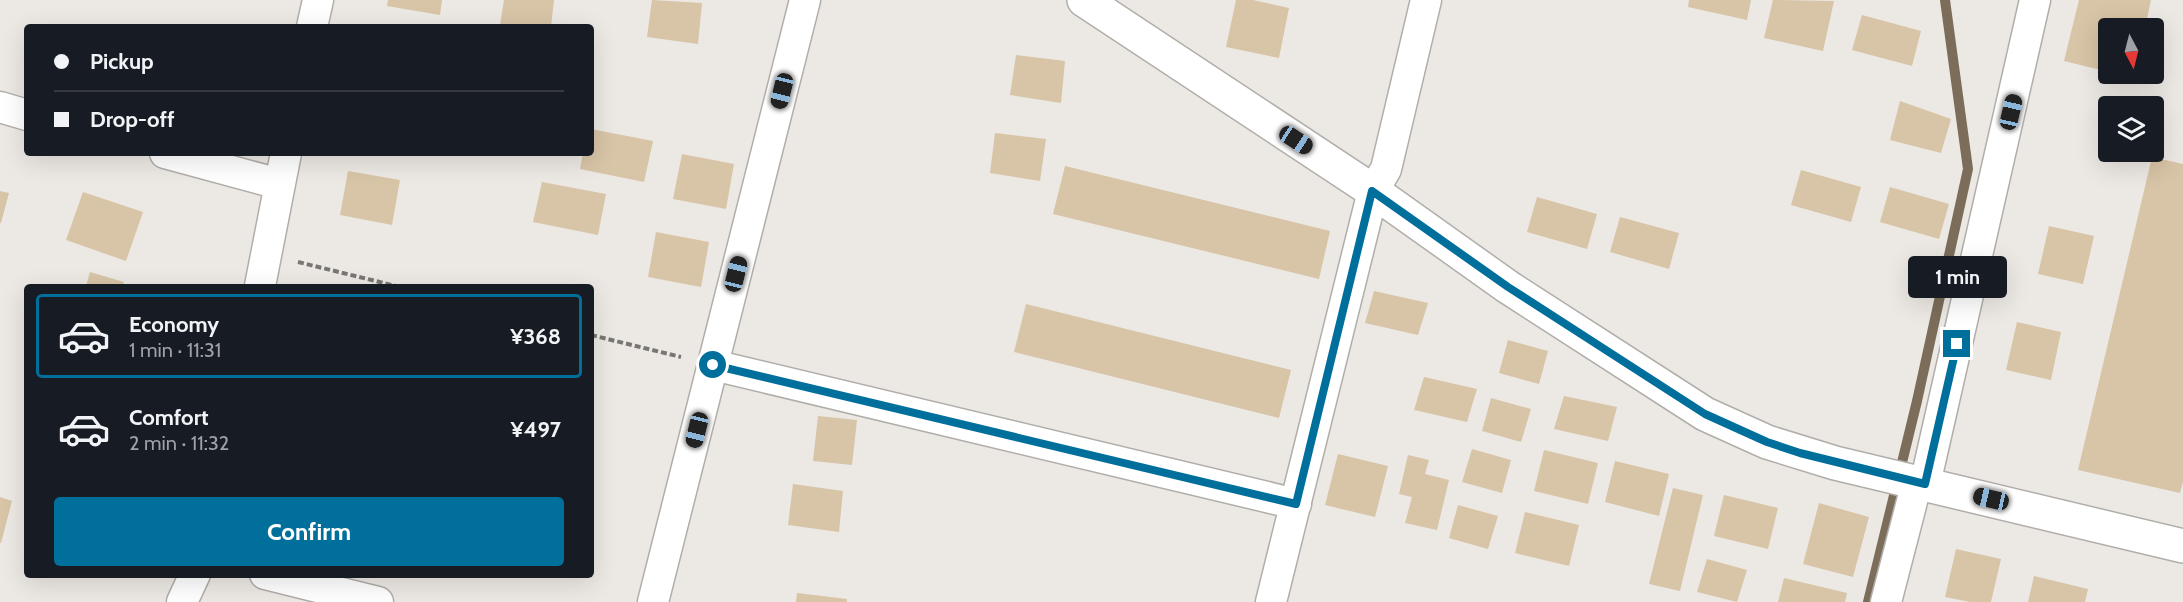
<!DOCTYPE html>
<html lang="en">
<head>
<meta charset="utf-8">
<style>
	:root { --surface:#171b24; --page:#20242c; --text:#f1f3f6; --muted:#9ea1a6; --line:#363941; --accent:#016f9b }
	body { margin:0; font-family:Cabin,sans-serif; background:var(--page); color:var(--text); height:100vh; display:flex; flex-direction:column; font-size:22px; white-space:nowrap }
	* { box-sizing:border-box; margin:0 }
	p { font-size:20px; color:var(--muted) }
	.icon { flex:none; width:33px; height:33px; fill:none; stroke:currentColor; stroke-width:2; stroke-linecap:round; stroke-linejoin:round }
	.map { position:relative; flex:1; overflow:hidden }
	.sheet { position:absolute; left:24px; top:284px; width:570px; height:294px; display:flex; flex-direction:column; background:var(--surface); border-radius:6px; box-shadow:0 6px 24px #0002 }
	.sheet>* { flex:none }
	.hud { position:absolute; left:24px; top:24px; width:570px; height:132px; border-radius:6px; box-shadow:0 6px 24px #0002; display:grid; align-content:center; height:132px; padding:0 30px; background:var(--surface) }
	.needle { width:39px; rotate:173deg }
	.fabs { position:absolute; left:2098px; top:18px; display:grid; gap:12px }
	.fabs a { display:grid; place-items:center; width:66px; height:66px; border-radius:6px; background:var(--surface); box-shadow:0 6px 24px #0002; font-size:30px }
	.end { position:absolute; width:27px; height:27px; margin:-14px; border:8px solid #016f9b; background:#fff; box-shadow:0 0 0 3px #fff }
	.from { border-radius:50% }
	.bubble { position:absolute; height:42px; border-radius:6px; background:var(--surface); box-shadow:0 6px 24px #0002; font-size:20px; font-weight:700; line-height:42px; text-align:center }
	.car { position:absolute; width:18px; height:36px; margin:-18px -9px; border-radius:8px; box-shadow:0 0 4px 2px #0007; background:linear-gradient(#222 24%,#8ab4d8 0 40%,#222 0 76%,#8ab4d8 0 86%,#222 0) }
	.hud b { display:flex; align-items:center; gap:21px; height:57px; font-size:22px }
	.hud b+b { border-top:2px solid var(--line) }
	.hud i { width:15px; height:15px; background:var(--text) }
	ul { padding:10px 0 0; list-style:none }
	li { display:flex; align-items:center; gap:18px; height:84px; margin:0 12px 9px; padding:0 18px; border:3px solid transparent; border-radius:6px }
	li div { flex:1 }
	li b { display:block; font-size:22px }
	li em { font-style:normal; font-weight:700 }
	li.on { border-color:var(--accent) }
	li>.icon { width:54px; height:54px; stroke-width:1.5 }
	.primary-button { display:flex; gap:12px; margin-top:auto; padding:12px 30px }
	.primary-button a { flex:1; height:69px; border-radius:6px; background:var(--accent); color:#fff; font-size:24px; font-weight:700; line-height:69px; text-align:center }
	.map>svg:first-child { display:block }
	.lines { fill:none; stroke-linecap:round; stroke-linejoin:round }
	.stream { stroke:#7b6d59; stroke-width:10 }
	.building { fill:#d8c4a6 }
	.street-casing { stroke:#b1aeaa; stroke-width:33 }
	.secondary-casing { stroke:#b1aeaa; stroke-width:36 }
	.path { stroke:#797774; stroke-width:4; stroke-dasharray:6 3; stroke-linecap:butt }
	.street { stroke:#fff; stroke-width:30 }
	.secondary { stroke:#fff; stroke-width:33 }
	.route { stroke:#016f9b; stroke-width:8 }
</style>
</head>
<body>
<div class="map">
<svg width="2183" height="602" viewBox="0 0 2183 602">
	<rect width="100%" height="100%" fill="#ece9e4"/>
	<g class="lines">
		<!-- stream -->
		<polyline class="stream" points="1868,602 1917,401 1968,169 1945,0"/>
	</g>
	<!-- building -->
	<g class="building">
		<polygon points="388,0 442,0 440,15 387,6"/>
		<polygon points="504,0 554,0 551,27 500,25"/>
		<polygon points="652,0 702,3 698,44 647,37"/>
		<polygon points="1236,0 1253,0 1289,8 1279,58 1226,47"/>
		<polygon points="1689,0 1751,0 1747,20 1688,7"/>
		<polygon points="1773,0 1834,1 1823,51 1764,38"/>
		<polygon points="2079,0 2151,0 2145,28 2109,28 2109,72 2064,61"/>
		<polygon points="1862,15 1921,31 1912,66 1852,50"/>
		<polygon points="1016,55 1065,61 1061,103 1010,95"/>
		<polygon points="1900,101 1951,119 1941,153 1890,140"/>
		<polygon points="591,129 653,141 644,182 580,169 583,153 591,153"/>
		<polygon points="995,133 1046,139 1040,181 990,173"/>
		<polygon points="682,154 734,164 726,209 673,199"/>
		<polygon points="2152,157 2183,164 2183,482 2180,493 2078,470"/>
		<polygon points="1065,166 1330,231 1319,279 1053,214"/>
		<polygon points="1801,170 1861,187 1851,222 1791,205"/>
		<polygon points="348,171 400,180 392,225 340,215"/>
		<polygon points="542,182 606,194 598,235 533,222"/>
		<polygon points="1890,187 1949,204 1939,239 1880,222"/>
		<polygon points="0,191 9,193 1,223 0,223"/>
		<polygon points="83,192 143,212 126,261 66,240"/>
		<polygon points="1537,197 1597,214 1587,249 1527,232"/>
		<polygon points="1620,217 1679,233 1669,269 1610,252"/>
		<polygon points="2049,226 2094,236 2083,284 2038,274"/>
		<polygon points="656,232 709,242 701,287 648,277"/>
		<polygon points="90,272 124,282 122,286 86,286"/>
		<polygon points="1374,291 1428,303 1418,335 1365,323"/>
		<polygon points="1026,304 1291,370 1279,418 1014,352"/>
		<polygon points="2017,322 2061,332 2051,380 2006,370"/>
		<polygon points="1508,340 1548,351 1539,384 1499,373"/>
		<polygon points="1424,377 1477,389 1467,422 1414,410"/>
		<polygon points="1564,396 1617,407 1608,441 1554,429"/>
		<polygon points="1491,398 1531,409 1521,442 1482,431"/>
		<polygon points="818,416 857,420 852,465 813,461"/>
		<polygon points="1472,449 1511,460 1502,493 1462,482"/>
		<polygon points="1544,450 1598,463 1588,504 1534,491"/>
		<polygon points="1338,454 1388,466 1375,517 1325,505"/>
		<polygon points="1408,455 1429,460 1425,474 1449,480 1437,530 1405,523 1412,497 1399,494"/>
		<polygon points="1615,461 1669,474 1659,516 1605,502"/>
		<polygon points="793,484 843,491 839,532 788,525"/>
		<polygon points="1673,488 1703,495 1680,591 1649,584"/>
		<polygon points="1724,495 1778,508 1768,549 1714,536"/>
		<polygon points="0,497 12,501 1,543 0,543"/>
		<polygon points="1819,503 1869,517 1853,577 1803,564"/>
		<polygon points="1458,505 1498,516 1488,549 1449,538"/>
		<polygon points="1525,512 1579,525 1569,566 1515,553"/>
		<polygon points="1956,549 2001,559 1991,602 1970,602 1945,597"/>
		<polygon points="1707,559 1747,570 1737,602 1697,592"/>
		<polygon points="2034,576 2088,589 2085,602 2028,602"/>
		<polygon points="1784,578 1847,593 1845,602 1778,602"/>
		<polygon points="797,593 847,599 847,602 796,602"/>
	</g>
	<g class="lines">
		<!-- street casing -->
		<g class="street-casing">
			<g id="street">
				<polyline points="312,27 318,0"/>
				<polyline points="0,107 27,115"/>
				<polyline points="165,153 279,184"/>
				<polyline points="260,286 286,153"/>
				<polyline points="713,365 1296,504"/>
				<polyline points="1925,484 2035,0"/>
				<polyline points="265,574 378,602"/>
				<polyline points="182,602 195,574"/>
				<polyline points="653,602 805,0"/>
				<polyline points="1271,602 1373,191 1386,169 1426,0"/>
				<polyline points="1886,602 1917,482"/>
			</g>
		</g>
		<!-- secondary casing -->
		<g class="secondary-casing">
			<polyline id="secondary" points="1084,0 1373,191 1508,287 1705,414 1767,442 1835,463 2183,546"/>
		</g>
		<!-- path -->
		<g class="path">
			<polyline points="298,262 396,286"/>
			<polyline points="591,335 681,357"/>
		</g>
		<!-- street -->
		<use href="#street" class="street"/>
		<!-- secondary -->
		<use href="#secondary" class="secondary"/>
	</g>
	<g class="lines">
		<!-- route -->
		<polyline class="route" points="713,365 1296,504 1372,191 1508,287 1705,414 1767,442 1800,453 1925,484 1957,344"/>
	</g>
</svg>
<div class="fabs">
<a><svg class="needle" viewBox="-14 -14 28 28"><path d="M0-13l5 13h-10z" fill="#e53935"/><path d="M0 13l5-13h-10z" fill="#9ea1a6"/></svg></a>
<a><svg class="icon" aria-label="layers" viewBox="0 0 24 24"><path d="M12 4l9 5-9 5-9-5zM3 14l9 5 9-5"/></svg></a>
</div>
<i class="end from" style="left:713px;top:365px"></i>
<i class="end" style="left:1957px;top:344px"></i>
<div class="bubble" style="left:1908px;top:256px;width:99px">1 min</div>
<i class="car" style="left:782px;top:91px;rotate:194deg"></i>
<i class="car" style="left:2011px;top:112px;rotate:13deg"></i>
<i class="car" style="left:1296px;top:140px;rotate:123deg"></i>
<i class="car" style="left:736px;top:274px;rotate:14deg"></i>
<i class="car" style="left:697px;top:430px;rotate:194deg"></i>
<i class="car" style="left:1991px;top:499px;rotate:283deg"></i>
<div class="hud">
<b><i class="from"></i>Pickup</b>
<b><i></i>Drop-off</b>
</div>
<section class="sheet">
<ul>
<li class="on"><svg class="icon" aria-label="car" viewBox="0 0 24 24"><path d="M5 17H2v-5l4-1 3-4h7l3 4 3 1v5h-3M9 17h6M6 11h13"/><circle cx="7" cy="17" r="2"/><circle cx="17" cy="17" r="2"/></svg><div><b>Economy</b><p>1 min · 11:31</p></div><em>¥368</em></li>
<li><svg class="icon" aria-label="car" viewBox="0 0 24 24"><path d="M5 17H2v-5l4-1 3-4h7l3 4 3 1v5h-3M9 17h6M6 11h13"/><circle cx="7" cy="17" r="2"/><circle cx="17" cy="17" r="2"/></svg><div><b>Comfort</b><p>2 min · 11:32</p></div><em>¥497</em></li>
</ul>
<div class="primary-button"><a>Confirm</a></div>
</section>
</div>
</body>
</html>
